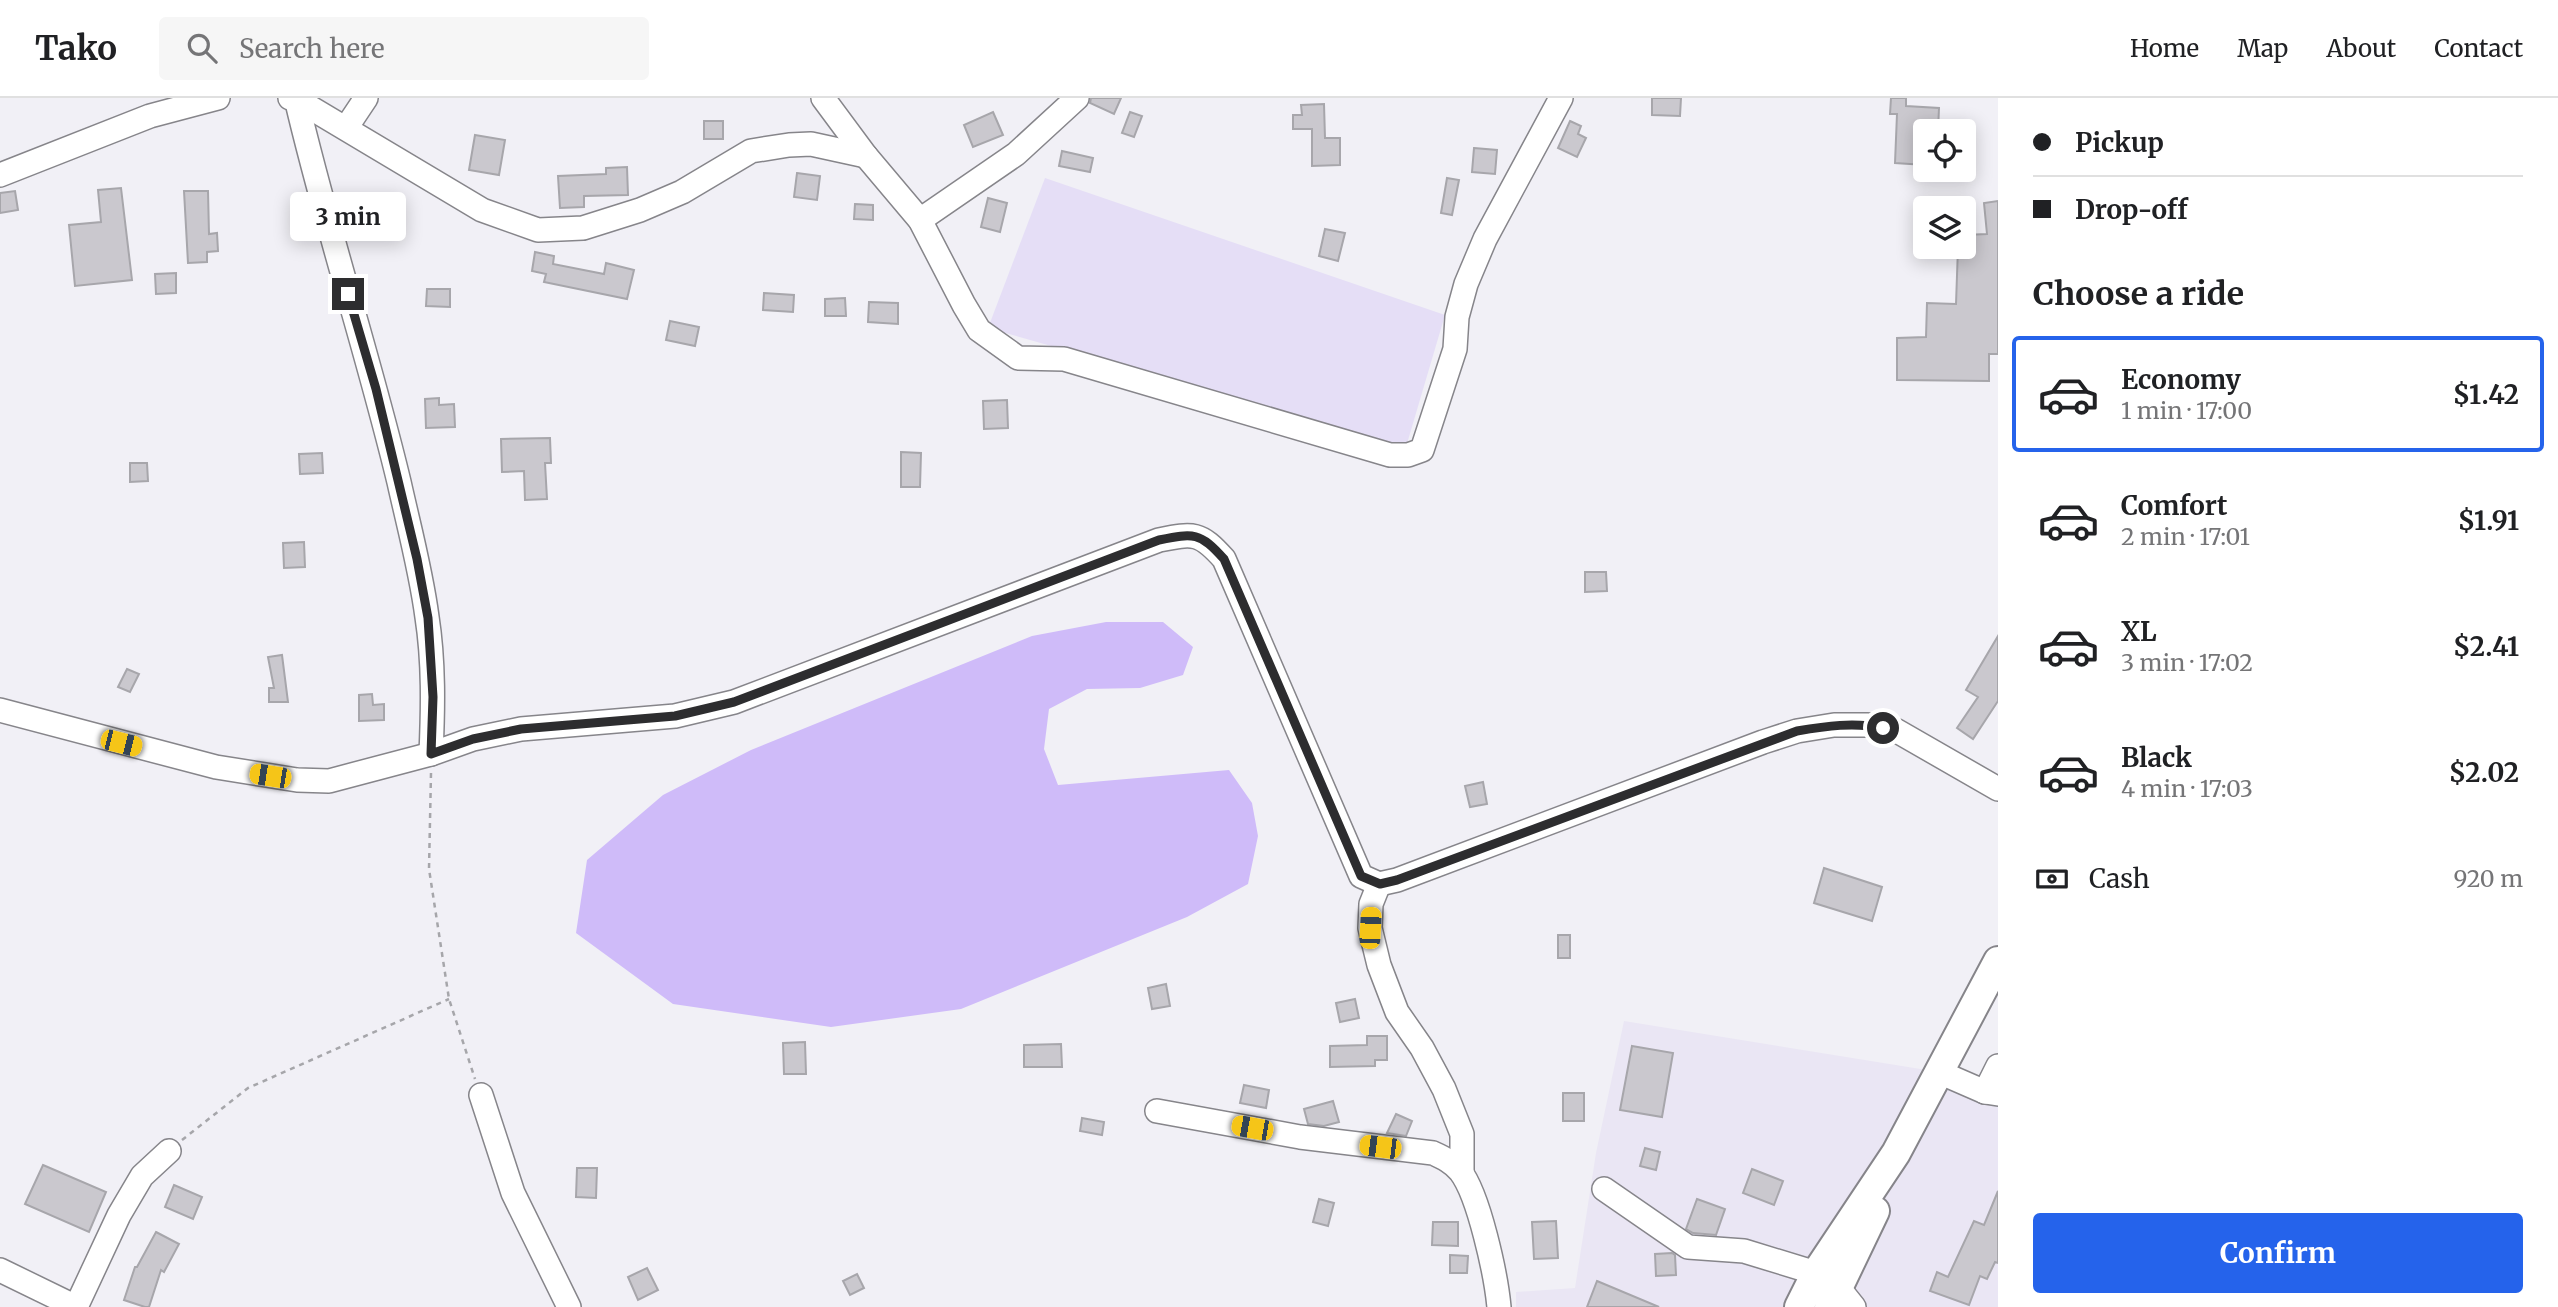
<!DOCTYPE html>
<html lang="en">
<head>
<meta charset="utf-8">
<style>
	:root { --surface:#fff; --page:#f6f6f6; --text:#202124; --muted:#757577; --line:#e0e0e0; --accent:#2563eb }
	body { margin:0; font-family:Merriweather,serif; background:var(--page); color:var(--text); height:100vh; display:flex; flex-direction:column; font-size:26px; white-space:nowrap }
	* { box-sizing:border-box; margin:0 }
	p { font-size:23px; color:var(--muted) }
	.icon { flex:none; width:38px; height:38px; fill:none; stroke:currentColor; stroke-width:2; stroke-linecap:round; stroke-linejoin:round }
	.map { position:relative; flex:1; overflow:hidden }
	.side { display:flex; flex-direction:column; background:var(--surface); width:560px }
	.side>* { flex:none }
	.top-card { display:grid; align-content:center; height:154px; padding:0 35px; background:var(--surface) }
	.fabs { position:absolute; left:1913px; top:21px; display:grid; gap:14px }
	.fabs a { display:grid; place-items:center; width:63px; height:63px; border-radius:7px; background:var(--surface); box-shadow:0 4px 18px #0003; font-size:35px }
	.end { position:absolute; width:32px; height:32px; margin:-16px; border:9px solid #2d2d2f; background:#fff; box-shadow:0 0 0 4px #fff }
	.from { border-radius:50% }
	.bubble { position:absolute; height:49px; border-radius:7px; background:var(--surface); box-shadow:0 4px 18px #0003; font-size:23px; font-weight:700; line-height:49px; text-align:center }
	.car { position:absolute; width:21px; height:42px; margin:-21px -10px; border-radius:9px; box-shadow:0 0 5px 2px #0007; background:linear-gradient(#f5c518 24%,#345 0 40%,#f5c518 0 76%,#345 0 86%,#f5c518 0) }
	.top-card b { display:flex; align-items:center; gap:24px; height:66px; font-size:26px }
	.top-card b+b { border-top:2px solid var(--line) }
	.top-card i { width:18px; height:18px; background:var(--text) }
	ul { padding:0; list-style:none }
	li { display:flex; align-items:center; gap:21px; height:116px; margin:0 14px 10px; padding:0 21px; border:4px solid transparent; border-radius:7px }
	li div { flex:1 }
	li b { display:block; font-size:26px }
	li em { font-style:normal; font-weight:700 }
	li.selected { border-color:var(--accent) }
	li>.icon { width:63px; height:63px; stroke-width:1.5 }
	h2 { padding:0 35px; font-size:32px; line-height:84px }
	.pay { display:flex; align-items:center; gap:18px; height:77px; padding:0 35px; font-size:26px }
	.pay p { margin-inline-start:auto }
	.button { display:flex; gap:14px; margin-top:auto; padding:14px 35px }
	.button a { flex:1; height:80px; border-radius:7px; background:var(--accent); color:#fff; font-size:28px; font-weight:700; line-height:80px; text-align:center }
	header { display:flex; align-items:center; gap:42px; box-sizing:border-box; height:98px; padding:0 35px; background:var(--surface); border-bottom:2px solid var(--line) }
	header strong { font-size:33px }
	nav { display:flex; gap:38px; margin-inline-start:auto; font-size:24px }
	.search { width:490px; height:63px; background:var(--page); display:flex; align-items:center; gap:18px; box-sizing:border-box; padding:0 24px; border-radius:7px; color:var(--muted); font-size:26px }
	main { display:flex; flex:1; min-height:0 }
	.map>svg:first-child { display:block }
	.built { fill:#eae6f4 }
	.green { fill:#e5def6 }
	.water { fill:#cfbbf9 }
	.building { fill:#cac8ce; stroke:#a7a6ab; stroke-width:2 }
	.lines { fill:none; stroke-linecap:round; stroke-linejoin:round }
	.minor-casing { stroke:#86858a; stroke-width:26 }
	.major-casing { stroke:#86858a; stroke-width:32 }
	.path { stroke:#a6a6aa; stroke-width:2.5; stroke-dasharray:5 5; stroke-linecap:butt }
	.minor { stroke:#fff; stroke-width:23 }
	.major { stroke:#fff; stroke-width:28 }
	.route { stroke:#2d2d2f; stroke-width:9 }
</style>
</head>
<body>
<header>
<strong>Tako</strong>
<div class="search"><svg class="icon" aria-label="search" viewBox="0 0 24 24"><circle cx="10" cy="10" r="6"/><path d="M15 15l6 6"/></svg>Search here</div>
<nav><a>Home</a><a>Map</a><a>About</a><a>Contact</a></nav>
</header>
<main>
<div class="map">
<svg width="1998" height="1209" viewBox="0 0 1998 1209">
	<rect width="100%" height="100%" fill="#f1f0f6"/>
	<!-- built -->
	<polygon class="built" points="1624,923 1939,974 1985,994 1998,968 1998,1209 1516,1209 1516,1194 1575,1190 1596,1055"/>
	<!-- green -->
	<polygon class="green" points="1045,80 1445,217 1406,349 988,230"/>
	<!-- water -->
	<polygon class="water" points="1106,524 1163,524 1193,549 1183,577 1140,590 1087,591 1049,611 1044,651 1058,687 1229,672 1252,705 1258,738 1248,786 1187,819 961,911 831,929 673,906 576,835 587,762 663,697 751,652 1032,538"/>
	<!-- building -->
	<g class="building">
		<polygon points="1091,0 1121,0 1114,16 1090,5"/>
		<polygon points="1652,0 1681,0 1680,18 1652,17"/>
		<polygon points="1891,0 1906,0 1906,8 1939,10 1938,33 1925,33 1925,67 1895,65 1897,16 1890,16"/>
		<polygon points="1324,6 1325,40 1340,40 1340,67 1312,68 1312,31 1293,31 1293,17 1302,17 1301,7"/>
		<polygon points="993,14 1003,37 973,49 964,27"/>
		<polygon points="1130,14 1142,18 1134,39 1122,35"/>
		<rect x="704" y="23" width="19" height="18"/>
		<polygon points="1570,23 1581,28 1578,36 1586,40 1577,59 1558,50"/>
		<polygon points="475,37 505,42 499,77 469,72"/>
		<polygon points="1474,50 1497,52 1495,76 1472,74"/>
		<polygon points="1062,53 1093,60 1090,74 1059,68"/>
		<polygon points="627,69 628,97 584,98 584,109 560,110 558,78 606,76 606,70"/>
		<polygon points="797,75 820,78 817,102 794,99"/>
		<polygon points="1447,80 1459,82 1452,117 1441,115"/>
		<polygon points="121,90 132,182 75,188 69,127 101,124 98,92"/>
		<polygon points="15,93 18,112 0,115 0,95"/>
		<polygon points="184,93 208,93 209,136 217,135 218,153 207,154 207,164 188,165"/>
		<polygon points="988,100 1007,105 1000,134 981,129"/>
		<polygon points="1998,103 1998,256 1989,256 1989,283 1897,282 1897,240 1926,239 1927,205 1956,206 1958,149 1964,149 1964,137 1987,136 1984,105"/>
		<polygon points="855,106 873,107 873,122 854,121"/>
		<polygon points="1325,131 1345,135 1338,163 1319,158"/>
		<polygon points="535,154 554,158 553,166 604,176 606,165 634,172 627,201 544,184 546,176 532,173"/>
		<polygon points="176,175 176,195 156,196 155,176"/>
		<polygon points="427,191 450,191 450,209 426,208"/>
		<polygon points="764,195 794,197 793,214 763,212"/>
		<polygon points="845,200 846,218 825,218 825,201"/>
		<polygon points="869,204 898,205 898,226 868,224"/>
		<polygon points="670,223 699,229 695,248 666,242"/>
		<polygon points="439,300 439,307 454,306 455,329 426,330 425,301"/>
		<polygon points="1007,302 1008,330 984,331 983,303"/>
		<polygon points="550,340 551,365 545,365 547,401 525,402 524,373 502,374 501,341"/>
		<polygon points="901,354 921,355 920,389 901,389"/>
		<polygon points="322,355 323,375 300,376 299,356"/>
		<polygon points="130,365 147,365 148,383 130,384"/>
		<polygon points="304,444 305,469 284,470 283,445"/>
		<polygon points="1585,474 1606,474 1607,493 1585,494"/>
		<polygon points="1998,538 1998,603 1973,641 1957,630 1978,599 1966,592"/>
		<polygon points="282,557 288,604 269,604 269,590 274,590 268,559"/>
		<polygon points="127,571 139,576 130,594 118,589"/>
		<polygon points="372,596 373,607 384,606 384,622 359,623 359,597"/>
		<polygon points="1483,684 1487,706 1470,709 1465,688"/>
		<polygon points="1824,770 1882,789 1872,823 1814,805"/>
		<rect x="1558" y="837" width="12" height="23"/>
		<polygon points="1166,886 1170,908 1152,911 1148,890"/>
		<polygon points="1355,901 1359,920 1340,924 1336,905"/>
		<polygon points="1367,938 1387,938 1387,962 1375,962 1375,968 1330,969 1330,948 1367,947"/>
		<polygon points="805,944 806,976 784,976 783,945"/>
		<polygon points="1061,946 1062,969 1024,969 1024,947"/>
		<polygon points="1632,948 1673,955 1662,1019 1620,1012"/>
		<polygon points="1244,987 1269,992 1266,1010 1240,1005"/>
		<rect x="1563" y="995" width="21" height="28"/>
		<polygon points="1333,1003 1339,1024 1324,1028 1308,1026 1304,1011"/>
		<polygon points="1396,1016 1412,1023 1406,1038 1387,1035"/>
		<polygon points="1082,1020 1104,1024 1102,1037 1080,1033"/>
		<polygon points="1645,1050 1660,1054 1656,1072 1640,1068"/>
		<polygon points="43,1067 106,1094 89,1134 25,1106"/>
		<polygon points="577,1070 597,1070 596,1100 576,1099"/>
		<polygon points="1752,1071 1783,1083 1774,1107 1743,1095"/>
		<polygon points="174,1087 202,1099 193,1121 165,1109"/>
		<polygon points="1998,1093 1998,1165 1995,1164 1987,1181 1980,1178 1969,1207 1930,1193 1937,1174 1948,1179 1974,1123 1984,1127"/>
		<polygon points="1319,1101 1334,1105 1328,1128 1313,1124"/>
		<polygon points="1697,1101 1725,1111 1716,1137 1693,1135 1686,1131"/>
		<polygon points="1556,1123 1558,1160 1534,1161 1532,1124"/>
		<polygon points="1433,1124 1458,1124 1458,1148 1432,1147"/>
		<polygon points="156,1134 179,1146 164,1174 161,1172 149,1209 145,1209 124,1202 135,1169 137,1169"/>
		<polygon points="1672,1155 1675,1157 1676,1177 1656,1178 1655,1156"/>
		<polygon points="1450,1157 1468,1158 1467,1175 1450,1175"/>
		<polygon points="647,1170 658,1192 638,1202 628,1179"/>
		<polygon points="857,1176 864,1190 850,1197 843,1183"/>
		<polygon points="1597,1183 1659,1209 1587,1209"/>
	</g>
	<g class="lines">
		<!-- minor casing -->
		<g class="minor-casing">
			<g id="minor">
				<polyline points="290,0 296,1 482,112 538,132 583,130 640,112 682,94 751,53 789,47 811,46 866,58"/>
				<path d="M296 0C326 129 368 255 399 384 409 429 421 473 427 519 434 564 433 611 431 656"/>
				<polyline points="823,0 866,58 920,122 964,207 979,232 1018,260 1064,261 1390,357 1408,357 1422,352 1455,251 1457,219 1466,186 1485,141 1561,0"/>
				<polyline points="346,30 366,0"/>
				<polyline points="0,77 150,18 218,0"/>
				<polyline points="920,122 1016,56 1077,0"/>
				<path d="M0 612 216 669 297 682 329 683 431 656 473 641 521 631 675 618 734 604 1159 442C1194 435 1200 434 1224 461L1361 778 1379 786 1397 782 1763 644 1797 633 1834 627H1868L1897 633 1998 691"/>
				<polyline points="1379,786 1371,806 1370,830 1379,867 1397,914 1422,950 1444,991 1462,1036 1462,1075"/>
				<polyline points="1939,974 1985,994 1998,996"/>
				<polyline points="1985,994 1998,968"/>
				<polyline points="481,997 513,1095 569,1209"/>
				<path d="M1157 1013 1300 1039 1433 1055C1444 1060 1452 1064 1460 1073 1479 1097 1496 1177 1499 1209"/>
				<polyline points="1604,1091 1688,1149 1744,1153 1816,1175"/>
				<polyline points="0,1172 76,1209"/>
				<polyline points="1838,1189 1854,1209"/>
				<polyline points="76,1209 119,1117 142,1078 169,1053"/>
			</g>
		</g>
		<!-- major casing -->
		<g class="major-casing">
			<g id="major">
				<polyline points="1799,1209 1816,1175 1896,1055 1998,863"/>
				<polyline points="1829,1209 1875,1113"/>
			</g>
		</g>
		<!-- path -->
		<g class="path">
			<polyline points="431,675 429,771 449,901 475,981"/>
			<polyline points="182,1042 248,990 449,901"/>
		</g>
		<!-- minor -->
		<use href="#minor" class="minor"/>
		<!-- major -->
		<use href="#major" class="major"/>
	</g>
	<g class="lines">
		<!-- route -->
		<path class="route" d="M348 196 376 291 417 461 428 520 433 599 431 656 473 641 521 631 675 618 734 604 1159 442C1194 435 1200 434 1224 461L1361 778 1380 786 1397 782 1797 633C1826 628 1854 624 1883 630"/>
	</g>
</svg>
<div class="fabs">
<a><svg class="icon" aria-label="locate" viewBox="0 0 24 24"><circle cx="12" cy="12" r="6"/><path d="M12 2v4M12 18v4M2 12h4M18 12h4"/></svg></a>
<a><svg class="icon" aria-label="layers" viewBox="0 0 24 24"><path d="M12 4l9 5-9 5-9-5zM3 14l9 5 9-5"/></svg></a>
</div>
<i class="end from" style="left:1883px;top:630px"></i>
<i class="end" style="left:348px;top:196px"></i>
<div class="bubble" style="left:290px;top:94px;width:116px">3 min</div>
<i class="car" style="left:121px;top:645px;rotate:104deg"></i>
<i class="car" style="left:270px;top:678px;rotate:279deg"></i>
<i class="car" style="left:1370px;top:830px;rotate:3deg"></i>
<i class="car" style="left:1252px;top:1030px;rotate:280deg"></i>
<i class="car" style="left:1380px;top:1049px;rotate:277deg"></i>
</div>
<section class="side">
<div class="top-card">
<b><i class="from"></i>Pickup</b>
<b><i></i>Drop-off</b>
</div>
<h2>Choose a ride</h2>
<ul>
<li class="selected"><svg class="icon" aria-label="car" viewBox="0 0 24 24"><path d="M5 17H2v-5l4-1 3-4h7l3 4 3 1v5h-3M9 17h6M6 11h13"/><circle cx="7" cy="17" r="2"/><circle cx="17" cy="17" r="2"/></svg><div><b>Economy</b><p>1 min · 17:00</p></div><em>$1.42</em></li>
<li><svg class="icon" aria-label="car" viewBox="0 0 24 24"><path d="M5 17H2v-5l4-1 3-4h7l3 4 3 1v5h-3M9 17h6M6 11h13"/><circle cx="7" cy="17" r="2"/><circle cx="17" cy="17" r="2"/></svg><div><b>Comfort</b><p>2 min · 17:01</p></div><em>$1.91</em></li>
<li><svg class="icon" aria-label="car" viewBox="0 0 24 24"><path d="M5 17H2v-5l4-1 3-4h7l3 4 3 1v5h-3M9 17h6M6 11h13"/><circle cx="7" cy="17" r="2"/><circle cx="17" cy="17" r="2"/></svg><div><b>XL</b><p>3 min · 17:02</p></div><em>$2.41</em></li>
<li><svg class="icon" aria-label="car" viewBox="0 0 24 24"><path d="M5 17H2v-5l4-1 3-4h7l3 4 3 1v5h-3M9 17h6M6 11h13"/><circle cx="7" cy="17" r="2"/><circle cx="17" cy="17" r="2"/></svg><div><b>Black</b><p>4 min · 17:03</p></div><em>$2.02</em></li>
</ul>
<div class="pay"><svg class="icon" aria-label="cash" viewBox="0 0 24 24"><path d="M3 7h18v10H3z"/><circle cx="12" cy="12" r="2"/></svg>Cash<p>920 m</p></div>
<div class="button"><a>Confirm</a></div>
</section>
</main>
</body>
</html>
